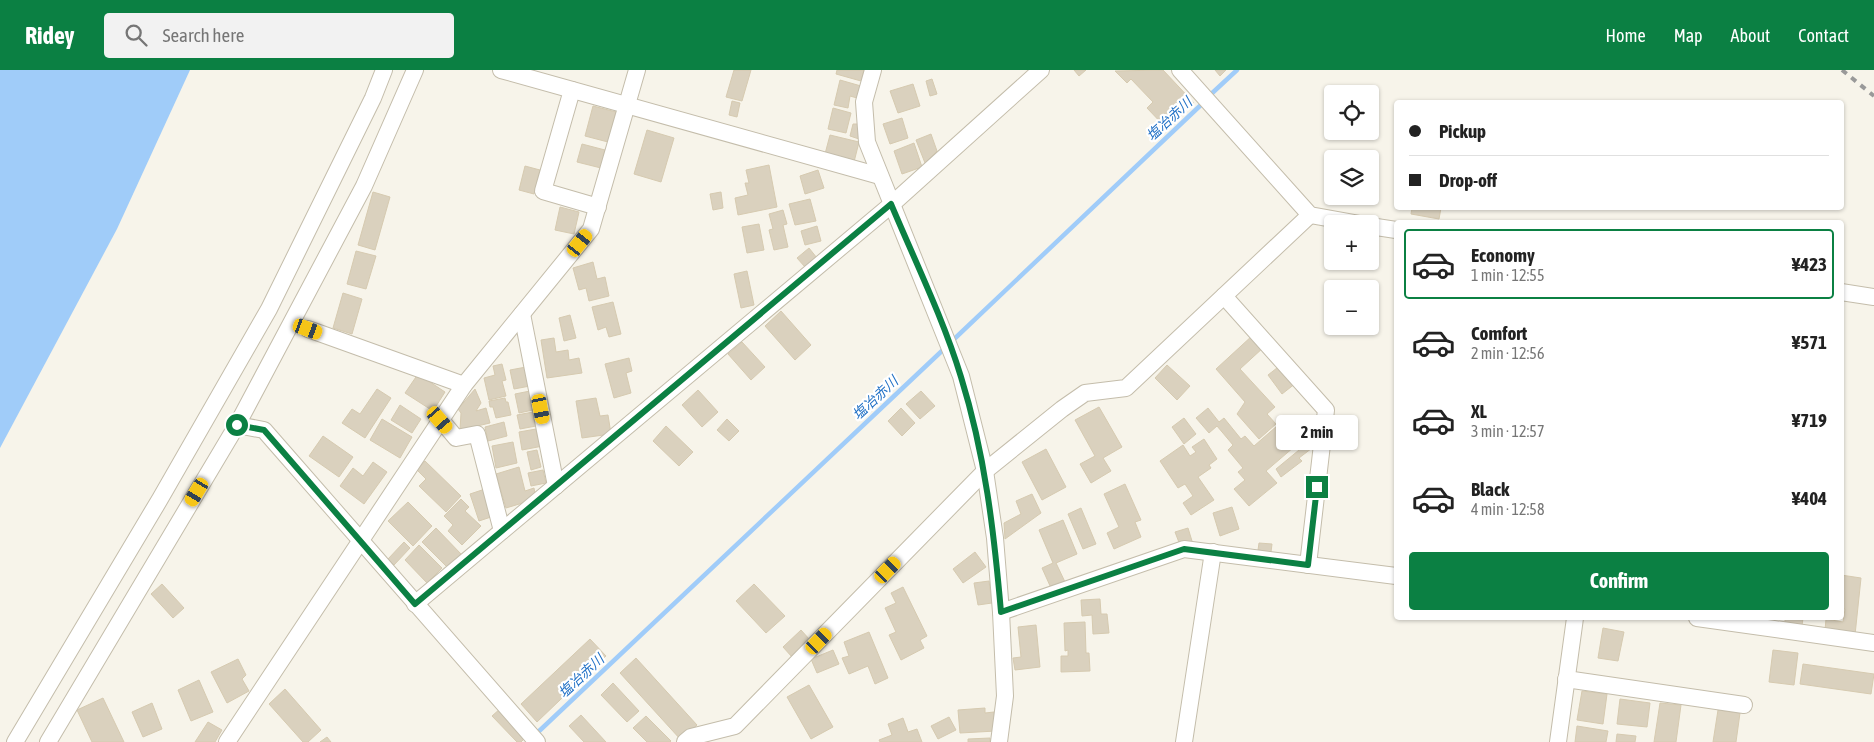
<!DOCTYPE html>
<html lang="en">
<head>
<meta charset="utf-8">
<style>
	:root { --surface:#fff; --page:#f2f2f2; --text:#222; --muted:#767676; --line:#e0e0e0; --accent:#0b8043 }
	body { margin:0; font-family:"Asap Condensed","Noto Sans JP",sans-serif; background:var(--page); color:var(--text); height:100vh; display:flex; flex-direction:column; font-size:19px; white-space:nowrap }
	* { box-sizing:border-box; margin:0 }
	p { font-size:16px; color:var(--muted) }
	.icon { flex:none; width:28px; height:28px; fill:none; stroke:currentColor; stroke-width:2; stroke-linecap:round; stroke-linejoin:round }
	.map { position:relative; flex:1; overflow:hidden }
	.details { position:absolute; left:1394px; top:150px; width:450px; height:400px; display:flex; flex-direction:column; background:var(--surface); border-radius:5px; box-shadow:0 1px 4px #0004 }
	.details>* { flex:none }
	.banner { position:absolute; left:1394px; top:30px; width:450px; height:110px; border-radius:5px; box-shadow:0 1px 4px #0004; display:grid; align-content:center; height:110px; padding:0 15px; background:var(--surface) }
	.controls { position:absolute; left:1324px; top:15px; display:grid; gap:10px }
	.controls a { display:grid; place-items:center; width:55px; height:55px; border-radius:5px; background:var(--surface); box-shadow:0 1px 4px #0004; font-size:25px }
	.end { position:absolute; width:22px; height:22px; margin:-11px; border:6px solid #0b8043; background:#fff; box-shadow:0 0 0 2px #fff }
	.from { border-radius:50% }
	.bubble { position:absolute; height:35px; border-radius:5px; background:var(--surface); box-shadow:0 1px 4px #0004; font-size:16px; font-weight:700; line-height:35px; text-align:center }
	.car { position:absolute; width:15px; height:30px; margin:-15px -8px; border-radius:6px; box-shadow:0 0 4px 1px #0007; background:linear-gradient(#f5c518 24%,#345 0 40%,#f5c518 0 76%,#345 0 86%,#f5c518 0) }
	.banner b { display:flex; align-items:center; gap:18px; height:48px; font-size:19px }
	.banner b+b { border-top:1px solid var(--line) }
	.banner i { width:12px; height:12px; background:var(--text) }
	ul { padding:9px 0 0; list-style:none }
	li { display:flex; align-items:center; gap:15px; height:70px; margin:0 10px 8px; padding:0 5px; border:2px solid transparent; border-radius:5px }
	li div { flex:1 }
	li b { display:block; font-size:19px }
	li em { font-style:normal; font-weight:700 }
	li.active { border-color:var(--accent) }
	li>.icon { width:45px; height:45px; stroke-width:1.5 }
	.button { display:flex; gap:10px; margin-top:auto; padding:10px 15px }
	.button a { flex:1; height:58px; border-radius:5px; background:var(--accent); color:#fff; font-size:20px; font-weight:700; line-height:58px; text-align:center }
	header { display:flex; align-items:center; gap:30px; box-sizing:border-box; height:70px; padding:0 25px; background:var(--accent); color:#fff }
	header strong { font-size:24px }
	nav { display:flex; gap:28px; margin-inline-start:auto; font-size:18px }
	.search { width:350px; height:45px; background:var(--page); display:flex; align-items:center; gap:12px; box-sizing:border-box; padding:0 18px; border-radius:5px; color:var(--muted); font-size:19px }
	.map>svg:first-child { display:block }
	.water { fill:#a0ccf9 }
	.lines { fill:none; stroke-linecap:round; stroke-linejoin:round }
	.stream { stroke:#a0ccf9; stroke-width:4.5 }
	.building { fill:#dad1be; stroke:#d6cab0 }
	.minor-casing { stroke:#c4bdab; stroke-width:18 }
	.minor { stroke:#fff; stroke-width:16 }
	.rail { stroke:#999; stroke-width:4; stroke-dasharray:6 6; stroke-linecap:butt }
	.route { stroke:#0b8043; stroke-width:6 }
	.labels { text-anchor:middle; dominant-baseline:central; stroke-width:4.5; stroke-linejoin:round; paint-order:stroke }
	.water-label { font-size:14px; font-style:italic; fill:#2171c6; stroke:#fff }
</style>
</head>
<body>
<header>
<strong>Ridey</strong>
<div class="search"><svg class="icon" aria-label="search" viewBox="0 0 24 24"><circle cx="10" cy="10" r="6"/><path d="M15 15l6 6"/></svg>Search here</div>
<nav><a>Home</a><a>Map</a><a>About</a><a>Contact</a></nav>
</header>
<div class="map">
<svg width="1874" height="672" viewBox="0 0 1874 672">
	<rect width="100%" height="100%" fill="#f7f4ea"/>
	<!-- water -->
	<polygon class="water" points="0,0 190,0 117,159 0,378"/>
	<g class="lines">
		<!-- stream -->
		<g class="stream">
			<polyline points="1209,26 1237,0"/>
			<polyline points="950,273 1204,32"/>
			<polyline points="536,664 945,278"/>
		</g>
	</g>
	<!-- building -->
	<g class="building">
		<polygon points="734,0 751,0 742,31 726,27"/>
		<polygon points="837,0 864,0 861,11 836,4"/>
		<polygon points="1074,0 1086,0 1079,6"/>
		<polygon points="1163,0 1194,33 1167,59 1147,38 1153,32 1131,9 1127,13 1115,1"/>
		<polygon points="1215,0 1226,0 1220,6"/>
		<polygon points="932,9 937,24 930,26 926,11"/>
		<polygon points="840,10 861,16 857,28 850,26 848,38 834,35"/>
		<polygon points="913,14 920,36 898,43 890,21"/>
		<polygon points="732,31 740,33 737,47 729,45"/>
		<polygon points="593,36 616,42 608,72 585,66"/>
		<polygon points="833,38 851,43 846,63 828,59"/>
		<polygon points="902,48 908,68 890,74 883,54"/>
		<polygon points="853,54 860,54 862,70 850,66"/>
		<polygon points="647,60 674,68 661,112 634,104"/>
		<polygon points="931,64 937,81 925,93 916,70"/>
		<polygon points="830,65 859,72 854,92 825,84"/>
		<polygon points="914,73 922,97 902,104 894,81"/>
		<polygon points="582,74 605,80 601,98 577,92"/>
		<polygon points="769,95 777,137 738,145 735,128 748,125 745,113 749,113 746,100"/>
		<polygon points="525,96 540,100 534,124 519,120"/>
		<polygon points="818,100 824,118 805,124 800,106"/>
		<polygon points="373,122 390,127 375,180 358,175"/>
		<polygon points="721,122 723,138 713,140 710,124"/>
		<polygon points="810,129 816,151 795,155 789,134"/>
		<polygon points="560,137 579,142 574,164 555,160"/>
		<polygon points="1412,138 1441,138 1439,149 1411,144"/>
		<polygon points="783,140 787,154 783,155 788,177 774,180 769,160 773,159 769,144"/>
		<polygon points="759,154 764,180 747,183 742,157"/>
		<polygon points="817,156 821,171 805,175 801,161"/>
		<polygon points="809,178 817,188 805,197 797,188"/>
		<polygon points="356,181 376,186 366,219 347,214"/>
		<polygon points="593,192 597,209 605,207 609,226 589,231 586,218 579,220 573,198"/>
		<polygon points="747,201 754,235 741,238 734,204"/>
		<polygon points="343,223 362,229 352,264 333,258"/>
		<polygon points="613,232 621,264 609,267 606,257 598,260 592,237"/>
		<polygon points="781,241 811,275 795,290 765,256"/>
		<polygon points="570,245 576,268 564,271 559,248"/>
		<polygon points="1253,265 1264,277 1240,299 1275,337 1267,344 1276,354 1259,369 1237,344 1245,332 1216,299"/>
		<polygon points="554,268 556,282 568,280 569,290 579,288 582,303 547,308 541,270"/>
		<polygon points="742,272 765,297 751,310 728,284"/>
		<polygon points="629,288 632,301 626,303 631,323 614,328 605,294"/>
		<polygon points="502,294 506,310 502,311 506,326 489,330 484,308 495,305 493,296"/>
		<polygon points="1282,294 1296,313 1282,324 1268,305"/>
		<polygon points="1167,295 1190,316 1177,330 1155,308"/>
		<polygon points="526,297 530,316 514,319 510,300"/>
		<polygon points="418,304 445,322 433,341 405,323"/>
		<polygon points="377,319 391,328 365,368 342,353 352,339 360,344"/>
		<polygon points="475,319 481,333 476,341 486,338 490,353 460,360 461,343 458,339"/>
		<polygon points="698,320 718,342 702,357 682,335"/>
		<polygon points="530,321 533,340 519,343 515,324"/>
		<polygon points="921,321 935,336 920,349 906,334"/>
		<polygon points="505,328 506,332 508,332 511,345 496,348 493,337 490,337 489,331"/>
		<polygon points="596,328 600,346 608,345 611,364 582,368 576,331"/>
		<polygon points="400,335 421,349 412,363 391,350"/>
		<polygon points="1099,337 1122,377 1103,388 1111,401 1091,413 1080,394 1095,386 1075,350"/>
		<polygon points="901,338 915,353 902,366 888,351"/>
		<polygon points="1208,338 1219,352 1224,348 1241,369 1245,366 1254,376 1277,356 1294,377 1266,401 1277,413 1249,436 1234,419 1245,410 1238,402 1243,398 1228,380 1233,375 1217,356 1209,363 1196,348"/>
		<polygon points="533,342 536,356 520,359 517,345"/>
		<polygon points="1184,348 1196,364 1184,374 1172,357"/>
		<polygon points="382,349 412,367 400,388 370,370"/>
		<polygon points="727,349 739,361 729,371 717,360"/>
		<polygon points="504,352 507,366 488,371 485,357"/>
		<polygon points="666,356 693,382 679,396 653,371"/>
		<polygon points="536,359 537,366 541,366 543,376 522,380 519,362"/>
		<polygon points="1311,360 1320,372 1299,388 1302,391 1281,407 1276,399 1299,380 1294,373"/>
		<polygon points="323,366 353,387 339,407 309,386"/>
		<polygon points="1204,369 1217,389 1209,395 1211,398 1198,407 1214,430 1191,445 1183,433 1193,426 1185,414 1178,418 1160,391 1183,375 1190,386 1196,382 1192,377"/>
		<polygon points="513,372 517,393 496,398 492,376"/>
		<polygon points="1046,379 1066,417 1042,430 1022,392"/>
		<polygon points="537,380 541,397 531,400 527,382"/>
		<polygon points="425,391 461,426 446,442 419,416 426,409 417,400"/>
		<polygon points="373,392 387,402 364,434 340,416 353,398 363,406"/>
		<polygon points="519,397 525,421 534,418 536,429 506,438 496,404"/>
		<polygon points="543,400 546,413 531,416 528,403"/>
		<polygon points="1125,414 1141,450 1135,452 1141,467 1114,479 1107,463 1119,457 1104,424"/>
		<polygon points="485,419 494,446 479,451 470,424"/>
		<polygon points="1032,424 1041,443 1005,469 1004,453 1021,444 1016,431"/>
		<polygon points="461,429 469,437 465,441 481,456 462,475 448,461 453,455 444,446"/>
		<polygon points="408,432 432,456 413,476 388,451"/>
		<polygon points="1232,437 1239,459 1220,466 1213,443"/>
		<polygon points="1081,438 1096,474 1083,479 1068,444"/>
		<polygon points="1063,450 1077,484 1056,493 1065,512 1051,518 1042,498 1053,493 1039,460"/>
		<polygon points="436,458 461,484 448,498 422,472"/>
		<polygon points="1188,458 1192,471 1180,475 1175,462"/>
		<polygon points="404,472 410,478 394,495 388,489"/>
		<polygon points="1259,473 1272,474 1271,482 1258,480"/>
		<polygon points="419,475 442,498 427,513 405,490"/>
		<polygon points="975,482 986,497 963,513 953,499"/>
		<polygon points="1841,505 1861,508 1855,565 1825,560 1826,549 1843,552 1845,539 1841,539"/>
		<polygon points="989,511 992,533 978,535 974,513"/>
		<polygon points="162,514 184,538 173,548 151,524"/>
		<polygon points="754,514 785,546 766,563 736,531"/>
		<polygon points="903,517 927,566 920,570 924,578 901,590 889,565 896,562 885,538 896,533 891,523"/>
		<polygon points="1100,529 1101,544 1107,544 1109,563 1093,564 1092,545 1082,546 1081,530"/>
		<polygon points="1785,548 1803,548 1802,556 1785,554"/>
		<polygon points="1085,552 1086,583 1089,583 1090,601 1061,602 1061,586 1068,586 1068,580 1065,581 1064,553"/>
		<polygon points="1036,555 1040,597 1015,600 1013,588 1021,587 1018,557"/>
		<polygon points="1603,558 1624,562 1618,591 1598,588"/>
		<polygon points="801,560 810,570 792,587 783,577"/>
		<polygon points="869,562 888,608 875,614 868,596 849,604 842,588 849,586 844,572"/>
		<polygon points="590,569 606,586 537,652 521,634"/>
		<polygon points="833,580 839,594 817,603 811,589"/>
		<polygon points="1773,580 1798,583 1794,615 1769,612"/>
		<polygon points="636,588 697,655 681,670 620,603"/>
		<polygon points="238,589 246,605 242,609 249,621 227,633 211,602"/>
		<polygon points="1803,594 1874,604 1871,624 1800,614"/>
		<polygon points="199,610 213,642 191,651 178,620"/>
		<polygon points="613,613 639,641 627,652 601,625"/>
		<polygon points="809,615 833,657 811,669 787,627"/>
		<polygon points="285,619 321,660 308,672 303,672 269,634"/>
		<polygon points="1582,621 1607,624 1603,654 1577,650"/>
		<polygon points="103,628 124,672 92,672 77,640"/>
		<polygon points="1620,629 1650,633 1647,657 1617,654"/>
		<polygon points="152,633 162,659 143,667 132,642"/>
		<polygon points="1660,633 1681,635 1676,672 1654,672"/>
		<polygon points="501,638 527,666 521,672 517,672 492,646"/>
		<polygon points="985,638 985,643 994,642 996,661 960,663 958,640"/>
		<polygon points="1718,640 1740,643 1736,672 1713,672"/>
		<polygon points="581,645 606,672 584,672 569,656"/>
		<polygon points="646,646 671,671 670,672 647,672 633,658"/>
		<polygon points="949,647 956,660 938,669 931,656"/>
		<polygon points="903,648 908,662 917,659 922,672 880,672 879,670 892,665 888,654"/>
		<polygon points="208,652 222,660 215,672 195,672"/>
		<polygon points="1577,656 1608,661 1606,672 1575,672"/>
		<polygon points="1617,664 1636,666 1635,672 1616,672"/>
		<polygon points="327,667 331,672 320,672"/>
		<polygon points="990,668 990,672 968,672 968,669"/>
	</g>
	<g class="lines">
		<!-- minor casing -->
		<g class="minor-casing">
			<g id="minor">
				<polyline points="501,0 880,106"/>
				<polyline points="873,0 864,32 867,72 961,306 985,401 995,468 1001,542 1005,626 999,672"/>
				<polyline points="1180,0 1310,145 1360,154"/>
				<polyline points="572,20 543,121 598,137"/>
				<polyline points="1370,156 1396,160"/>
				<polyline points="1841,222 1874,227"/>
				<polyline points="1224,226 1326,340 1308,495"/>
				<polyline points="522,244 556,416"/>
				<polyline points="308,259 464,315"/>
				<polyline points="441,350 456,368 477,364 502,461"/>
				<polyline points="237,355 264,360 537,672"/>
				<polyline points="415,534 891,135 1041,0"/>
				<polyline points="1001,542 1184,479 1396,506"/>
				<polyline points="1697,548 1874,573"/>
				<polyline points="1566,609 1744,635"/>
				<polyline points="15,672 160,429 269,239 373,28 384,0"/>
				<polyline points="48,672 237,355 364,116 415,0"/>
				<polyline points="227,672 464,315 591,159 637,0"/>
				<polyline points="685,672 691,667 735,656 985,401 1062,339 1085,323 1126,318 1310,145"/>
				<polyline points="1184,672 1213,482"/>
				<polyline points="1558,672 1575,548"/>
			</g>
		</g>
		<!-- minor -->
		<use href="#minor" class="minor"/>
		<!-- rail -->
		<polyline class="rail" points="1842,0 1874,26"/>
	</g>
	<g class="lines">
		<!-- route -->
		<path class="route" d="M237 355 264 360 415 534 891 134C915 191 943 248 961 307 985 384 994 462 1001 542L1184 479 1308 495 1317 417"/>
	</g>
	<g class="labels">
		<!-- water labels -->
		<g class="water-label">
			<text transform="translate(1169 49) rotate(-43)">塩冶赤川</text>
			<text transform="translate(875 328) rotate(-43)">塩冶赤川</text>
			<text transform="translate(581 606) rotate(-43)">塩冶赤川</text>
		</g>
	</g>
</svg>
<div class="controls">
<a><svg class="icon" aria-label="locate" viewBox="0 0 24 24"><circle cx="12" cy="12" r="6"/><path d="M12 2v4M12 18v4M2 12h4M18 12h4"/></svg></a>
<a><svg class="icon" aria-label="layers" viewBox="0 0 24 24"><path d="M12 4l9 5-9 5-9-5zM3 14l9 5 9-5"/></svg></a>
<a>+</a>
<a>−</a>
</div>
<i class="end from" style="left:237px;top:355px"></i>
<i class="end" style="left:1317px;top:417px"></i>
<div class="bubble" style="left:1276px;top:345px;width:82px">2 min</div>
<i class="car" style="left:580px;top:173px;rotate:39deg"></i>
<i class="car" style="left:308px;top:259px;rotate:110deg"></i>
<i class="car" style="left:541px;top:339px;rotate:169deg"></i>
<i class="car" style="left:440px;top:350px;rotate:139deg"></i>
<i class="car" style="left:197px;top:422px;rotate:211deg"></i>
<i class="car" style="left:888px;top:500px;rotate:44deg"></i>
<i class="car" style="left:819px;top:571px;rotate:44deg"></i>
<div class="banner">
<b><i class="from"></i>Pickup</b>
<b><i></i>Drop-off</b>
</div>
<section class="details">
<ul>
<li class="active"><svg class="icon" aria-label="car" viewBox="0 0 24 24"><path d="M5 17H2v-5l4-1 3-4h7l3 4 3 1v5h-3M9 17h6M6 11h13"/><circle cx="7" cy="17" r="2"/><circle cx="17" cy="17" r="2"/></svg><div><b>Economy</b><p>1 min · 12:55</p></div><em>¥423</em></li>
<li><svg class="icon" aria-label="car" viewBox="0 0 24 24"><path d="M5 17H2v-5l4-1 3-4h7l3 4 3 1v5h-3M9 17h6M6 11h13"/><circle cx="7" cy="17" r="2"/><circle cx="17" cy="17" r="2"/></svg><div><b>Comfort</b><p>2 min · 12:56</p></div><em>¥571</em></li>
<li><svg class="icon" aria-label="car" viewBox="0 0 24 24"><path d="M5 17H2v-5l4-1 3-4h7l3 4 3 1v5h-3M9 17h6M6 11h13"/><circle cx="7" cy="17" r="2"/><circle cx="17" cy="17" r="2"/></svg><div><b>XL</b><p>3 min · 12:57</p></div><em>¥719</em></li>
<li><svg class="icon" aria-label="car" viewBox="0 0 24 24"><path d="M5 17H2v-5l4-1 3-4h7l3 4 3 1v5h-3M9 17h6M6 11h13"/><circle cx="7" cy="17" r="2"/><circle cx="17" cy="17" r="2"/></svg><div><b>Black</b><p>4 min · 12:58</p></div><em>¥404</em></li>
</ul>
<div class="button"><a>Confirm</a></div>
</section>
</div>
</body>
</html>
